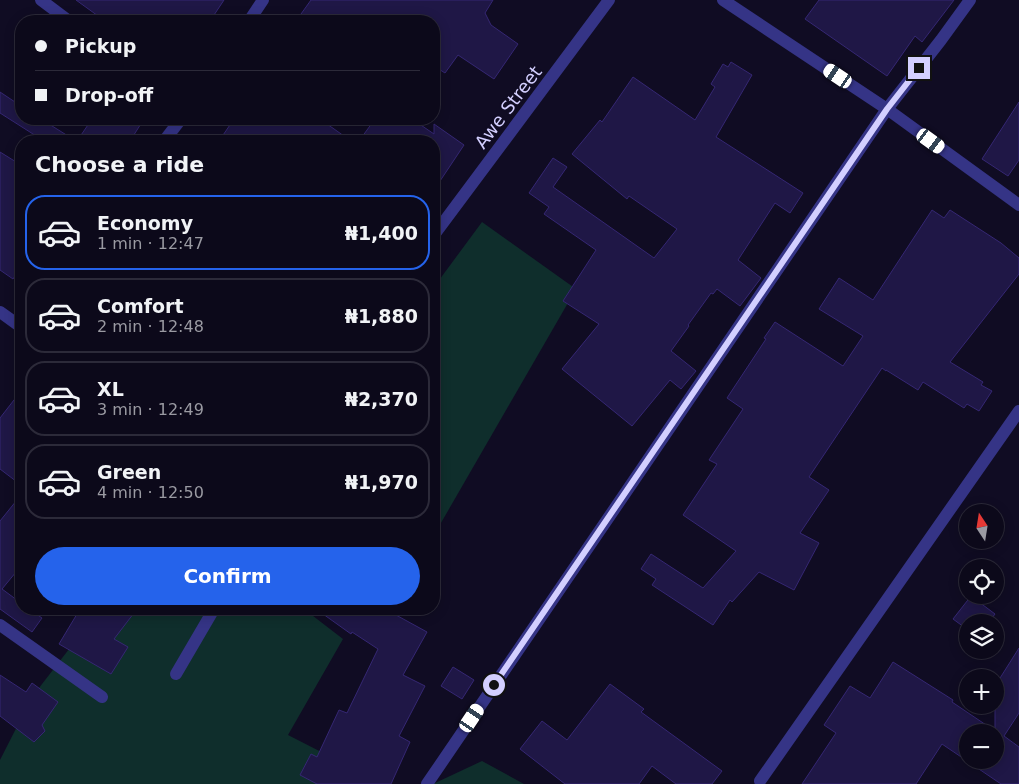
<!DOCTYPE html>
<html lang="en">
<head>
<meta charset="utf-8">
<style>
	:root { --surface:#0c091a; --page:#1a1727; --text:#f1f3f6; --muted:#9a9aa2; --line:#2c2a39; --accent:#2563eb }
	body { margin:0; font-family:"DejaVu Sans",sans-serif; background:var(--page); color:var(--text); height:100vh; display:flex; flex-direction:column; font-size:19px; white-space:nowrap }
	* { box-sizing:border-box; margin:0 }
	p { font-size:16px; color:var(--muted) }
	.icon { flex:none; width:28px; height:28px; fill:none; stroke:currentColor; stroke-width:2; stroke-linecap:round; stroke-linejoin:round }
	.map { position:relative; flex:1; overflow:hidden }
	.sheet { position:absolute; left:15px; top:135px; width:425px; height:480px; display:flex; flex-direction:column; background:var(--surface); border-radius:20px; box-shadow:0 2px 12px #0003,0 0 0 1px var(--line) }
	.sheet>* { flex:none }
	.hud { position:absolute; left:15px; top:15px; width:425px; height:110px; border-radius:20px; box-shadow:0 2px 12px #0003,0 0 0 1px var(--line); display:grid; align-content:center; height:110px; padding:0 20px; background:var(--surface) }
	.needle { width:32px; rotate:348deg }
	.tools { position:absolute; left:959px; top:504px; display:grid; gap:10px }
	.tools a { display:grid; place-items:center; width:45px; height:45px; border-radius:50%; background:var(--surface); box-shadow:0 2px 12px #0003,0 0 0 1px var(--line); font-size:25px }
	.end { position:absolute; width:22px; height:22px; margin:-11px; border:6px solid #d3cfff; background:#111; box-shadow:0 0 0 2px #111 }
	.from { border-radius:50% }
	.car { position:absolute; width:15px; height:30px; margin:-15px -8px; border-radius:6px; box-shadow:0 0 4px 1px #0007; background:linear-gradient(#fff 24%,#345 0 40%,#fff 0 76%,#345 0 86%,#fff 0) }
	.hud b { display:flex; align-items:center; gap:18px; height:48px; font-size:19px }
	.hud b+b { border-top:1px solid var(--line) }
	.hud i { width:12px; height:12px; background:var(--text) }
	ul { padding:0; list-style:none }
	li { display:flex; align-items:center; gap:15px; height:75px; margin:0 10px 8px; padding:0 10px; border:2px solid var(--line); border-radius:20px }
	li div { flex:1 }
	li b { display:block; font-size:19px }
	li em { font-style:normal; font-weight:800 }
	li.current { border-color:var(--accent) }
	li>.icon { width:45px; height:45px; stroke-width:1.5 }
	h2 { padding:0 20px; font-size:22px; line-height:60px }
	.button { display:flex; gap:10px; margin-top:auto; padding:10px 20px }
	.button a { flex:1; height:58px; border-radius:30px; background:var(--accent); color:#fff; font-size:20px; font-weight:800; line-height:58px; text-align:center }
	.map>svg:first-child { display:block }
	.green { fill:#0f2e2c }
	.building { fill:#1f1746; stroke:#352773; fill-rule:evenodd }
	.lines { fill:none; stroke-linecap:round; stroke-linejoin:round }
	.minor { stroke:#353486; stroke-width:12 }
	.route { stroke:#d3cfff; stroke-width:6 }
	.labels { text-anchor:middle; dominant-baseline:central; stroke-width:4; stroke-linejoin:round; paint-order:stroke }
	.street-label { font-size:18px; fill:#d3cfff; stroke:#100c23 }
</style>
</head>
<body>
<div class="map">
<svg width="1019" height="784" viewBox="0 0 1019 784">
	<rect width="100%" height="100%" fill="#100c23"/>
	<!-- green -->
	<g class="green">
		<polygon points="482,222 576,289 434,535 434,287"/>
		<polygon points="100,609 304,609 343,639 288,735 384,784 0,784 0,760 32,697"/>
		<polygon points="482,761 524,784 433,784"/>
	</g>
	<!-- building -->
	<g class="building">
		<polygon points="76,0 224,0 210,21 105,21"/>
		<polygon points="311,0 493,0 485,13 491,25 518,44 494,79 458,55 445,73 434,66 434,21 312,21 301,14"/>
		<polygon points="819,0 954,0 922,42 915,36 887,76 805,19"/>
		<polygon points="731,62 752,75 716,137 803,193 790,213 775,203 738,260 761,278 740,306 717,289 713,294 711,293 688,325 689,326 671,351 696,371 681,389 670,380 632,426 562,369 599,324 563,301 596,250 544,214 549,207 529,193 553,158 567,167 553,187 654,258 677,229 629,196 627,199 572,154 600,120 602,122 633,77 695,120 715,87 711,84 723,64 728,67"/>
		<polygon points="0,92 21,106 21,119 41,119 76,141 44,141 0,113"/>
		<polygon points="1019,102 1019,160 1008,176 982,159"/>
		<polygon points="92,119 144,119 130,141 77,141"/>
		<polygon points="234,119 320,119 351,141 219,141"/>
		<polygon points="375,119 412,119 434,134 434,124 464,145 434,190 434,141 359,141"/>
		<polygon points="0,152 21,165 21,267 13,279 0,270"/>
		<polygon points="932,210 944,218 950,210 1001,243 1019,258 1019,274 950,362 983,382 981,385 992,391 979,411 967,404 964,408 923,382 918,390 886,370 886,371 882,368 809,477 829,490 800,533 819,543 794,590 759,572 732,602 730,600 713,625 652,585 656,579 641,569 651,554 703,588 736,551 683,515 717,464 709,460 743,409 727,398 766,339 764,338 775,322 843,366 863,336 819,309 839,278 873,300"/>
		<polygon points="21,391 21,485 0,469 0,418"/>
		<polygon points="21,495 21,566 2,589 21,603 21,609 29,609 42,618 32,632 0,609 0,521"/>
		<polygon points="971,596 995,614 989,622 968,622 968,630 953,619"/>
		<polygon points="80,609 137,609 114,639 128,647 111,674 59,644"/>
		<polygon points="316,609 385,609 427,632 403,675 425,686 399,736 410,742 391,784 317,784 300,775 311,754 317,757 339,710 347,713 378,649 352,632 351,634"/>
		<path d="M1019 648V713L1004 736 1019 747V784H1001L942 744 916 784H802L836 733 824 725 850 686 870 698 893 662 953 700 952 702 995 731V686ZM968 732H995V760H968Z"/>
		<polygon points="453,667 474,680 462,699 441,686"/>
		<polygon points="0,675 26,692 32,683 58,702 42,725 45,731 34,742 0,716"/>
		<polygon points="610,684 644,709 641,712 722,771 712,784 676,784 652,766 639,784 565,784 520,749 542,721 567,740"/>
	</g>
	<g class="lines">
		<!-- minor -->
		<g class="minor">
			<polyline points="41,0 69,21"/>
			<polyline points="723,0 887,109 1019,205"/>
			<polyline points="249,21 263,0"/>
			<polyline points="164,141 181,119"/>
			<polyline points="434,235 609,0"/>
			<polyline points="0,312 21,327"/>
			<polyline points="0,625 102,697"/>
			<polyline points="176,674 214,609"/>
			<polyline points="760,781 1019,411"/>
			<polyline points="427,784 887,109 941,40 970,0"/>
		</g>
	</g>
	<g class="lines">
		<!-- route -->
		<polyline class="route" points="494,685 887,109 919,68"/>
	</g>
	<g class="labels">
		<!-- street labels -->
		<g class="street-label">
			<text transform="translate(508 107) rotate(-53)">Awe Street</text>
		</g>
	</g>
</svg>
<div class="tools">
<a><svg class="needle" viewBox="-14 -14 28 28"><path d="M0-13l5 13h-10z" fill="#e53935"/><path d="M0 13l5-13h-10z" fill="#9a9aa2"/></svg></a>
<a><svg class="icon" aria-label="locate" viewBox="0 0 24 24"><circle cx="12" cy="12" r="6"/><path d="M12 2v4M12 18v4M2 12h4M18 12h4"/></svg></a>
<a><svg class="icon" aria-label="layers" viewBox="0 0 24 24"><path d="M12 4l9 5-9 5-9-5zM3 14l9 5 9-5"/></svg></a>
<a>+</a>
<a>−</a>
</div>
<i class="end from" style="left:494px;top:685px"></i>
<i class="end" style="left:919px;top:68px"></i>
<i class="car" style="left:838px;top:76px;rotate:304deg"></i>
<i class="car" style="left:931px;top:141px;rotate:126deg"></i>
<i class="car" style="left:472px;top:718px;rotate:34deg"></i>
<div class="hud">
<b><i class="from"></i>Pickup</b>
<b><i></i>Drop-off</b>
</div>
<section class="sheet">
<h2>Choose a ride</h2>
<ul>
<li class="current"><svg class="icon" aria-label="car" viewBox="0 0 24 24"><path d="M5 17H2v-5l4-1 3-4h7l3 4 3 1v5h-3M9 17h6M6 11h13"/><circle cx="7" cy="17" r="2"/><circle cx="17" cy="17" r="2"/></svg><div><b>Economy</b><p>1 min · 12:47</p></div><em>₦1,400</em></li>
<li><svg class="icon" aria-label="car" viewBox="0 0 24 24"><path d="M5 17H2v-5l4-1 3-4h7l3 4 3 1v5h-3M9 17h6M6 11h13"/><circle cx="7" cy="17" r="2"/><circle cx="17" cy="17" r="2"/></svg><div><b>Comfort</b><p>2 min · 12:48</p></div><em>₦1,880</em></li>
<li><svg class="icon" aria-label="car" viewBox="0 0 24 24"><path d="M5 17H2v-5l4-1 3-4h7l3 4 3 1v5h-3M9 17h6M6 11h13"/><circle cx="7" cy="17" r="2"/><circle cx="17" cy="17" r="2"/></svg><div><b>XL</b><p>3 min · 12:49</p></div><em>₦2,370</em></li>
<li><svg class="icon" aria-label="car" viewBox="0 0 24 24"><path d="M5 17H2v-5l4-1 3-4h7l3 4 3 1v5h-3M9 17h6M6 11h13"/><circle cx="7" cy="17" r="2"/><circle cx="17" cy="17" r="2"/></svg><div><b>Green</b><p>4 min · 12:50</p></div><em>₦1,970</em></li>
</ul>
<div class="button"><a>Confirm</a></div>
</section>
</div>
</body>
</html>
